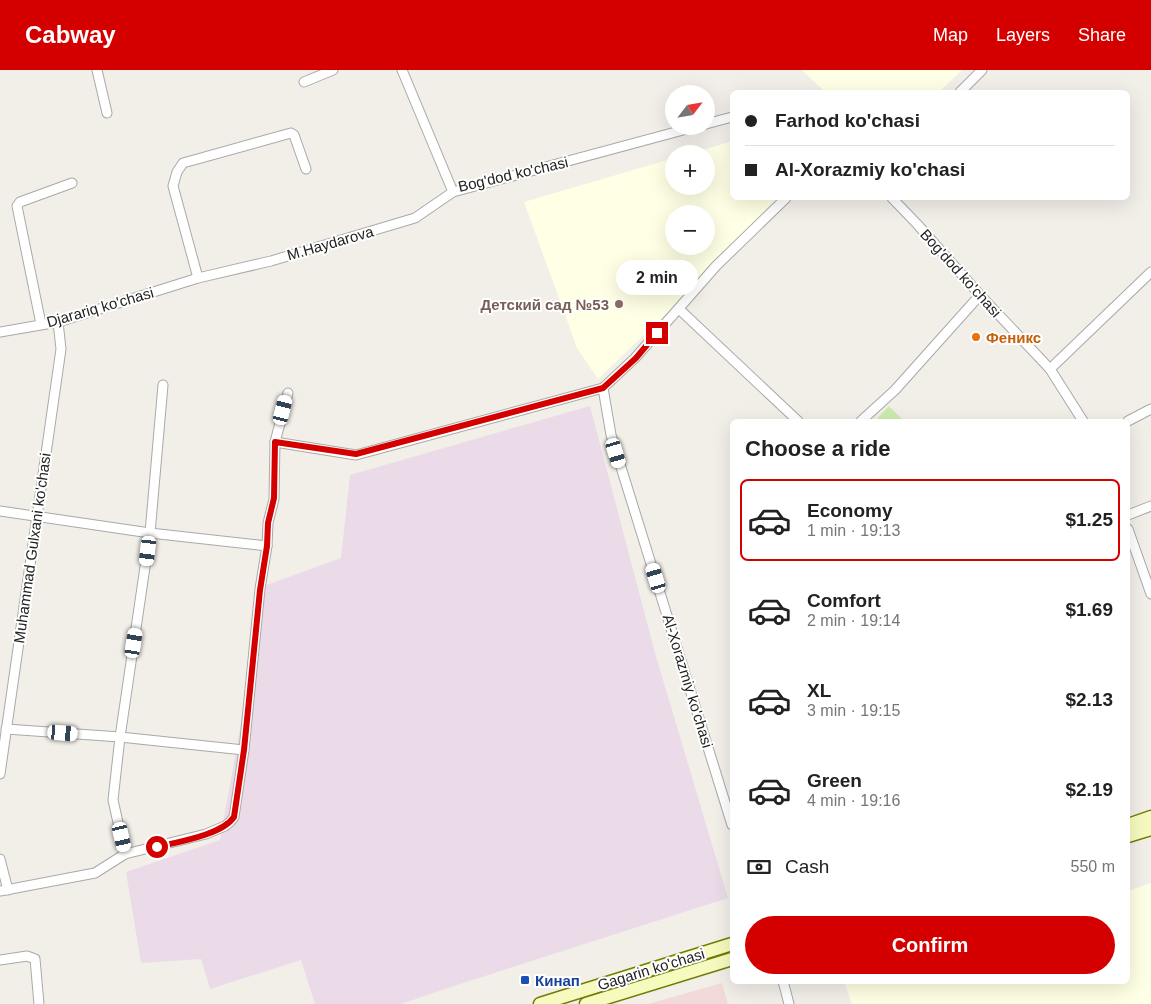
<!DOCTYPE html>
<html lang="en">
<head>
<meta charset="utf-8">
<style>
	:root { --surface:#fff; --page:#f6f6f6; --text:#222; --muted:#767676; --line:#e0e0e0; --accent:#d40000 }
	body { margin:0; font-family:Arial,sans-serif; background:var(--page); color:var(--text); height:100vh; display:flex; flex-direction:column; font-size:19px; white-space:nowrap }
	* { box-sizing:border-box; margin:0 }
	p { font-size:16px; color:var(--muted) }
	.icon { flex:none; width:28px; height:28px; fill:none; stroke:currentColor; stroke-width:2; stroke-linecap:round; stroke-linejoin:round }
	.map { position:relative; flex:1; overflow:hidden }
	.side { position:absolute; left:730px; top:349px; width:400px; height:565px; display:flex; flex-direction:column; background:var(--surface); border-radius:8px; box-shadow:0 5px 20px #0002 }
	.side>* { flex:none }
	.banner { position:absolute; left:730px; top:20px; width:400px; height:110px; border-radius:8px; box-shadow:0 5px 20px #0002; display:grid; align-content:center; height:110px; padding:0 15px; background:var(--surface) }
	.needle { width:32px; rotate:59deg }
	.fabs { position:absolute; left:665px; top:15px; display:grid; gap:10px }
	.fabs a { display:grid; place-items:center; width:50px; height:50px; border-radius:50%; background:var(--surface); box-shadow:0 5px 20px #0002; font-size:25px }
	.end { position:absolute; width:22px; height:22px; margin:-11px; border:6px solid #d40000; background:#fff; box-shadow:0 0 0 2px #fff }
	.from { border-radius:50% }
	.bubble { position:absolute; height:35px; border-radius:18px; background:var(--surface); box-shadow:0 5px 20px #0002; font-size:16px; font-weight:700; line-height:35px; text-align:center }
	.car { position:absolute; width:15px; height:30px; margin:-15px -8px; border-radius:6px; box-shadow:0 0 4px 1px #0007; background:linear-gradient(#fff 24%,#345 0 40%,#fff 0 76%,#345 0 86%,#fff 0) }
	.banner b { display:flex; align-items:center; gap:18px; height:48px; font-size:19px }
	.banner b+b { border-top:1px solid var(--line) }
	.banner i { width:12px; height:12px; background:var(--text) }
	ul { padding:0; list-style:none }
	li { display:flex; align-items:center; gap:15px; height:82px; margin:0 10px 8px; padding:0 5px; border:2px solid transparent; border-radius:8px }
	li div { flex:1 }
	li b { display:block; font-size:19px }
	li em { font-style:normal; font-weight:700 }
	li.on { border-color:var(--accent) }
	li>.icon { width:45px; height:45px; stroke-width:1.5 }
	h2 { padding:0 15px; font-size:22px; line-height:60px }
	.pay { display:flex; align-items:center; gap:12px; height:55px; padding:0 15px; font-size:19px }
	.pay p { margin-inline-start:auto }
	.cta { display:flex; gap:10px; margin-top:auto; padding:10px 15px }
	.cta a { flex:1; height:58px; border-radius:30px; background:var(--accent); color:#fff; font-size:20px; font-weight:700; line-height:58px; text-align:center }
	header { display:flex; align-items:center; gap:30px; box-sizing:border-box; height:70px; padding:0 25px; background:var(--accent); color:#fff }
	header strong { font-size:24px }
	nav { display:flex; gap:28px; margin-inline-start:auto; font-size:18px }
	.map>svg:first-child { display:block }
	.commercial { fill:#f2dad9 }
	.industrial { fill:#ebdbe8 }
	.education { fill:#ffffe5; fill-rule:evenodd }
	.grass { fill:#cdebb0 }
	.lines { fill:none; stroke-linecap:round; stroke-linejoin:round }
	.street-casing { stroke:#a9a9a9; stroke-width:11 }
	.secondary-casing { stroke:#707d05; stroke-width:15 }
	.street { stroke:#fff; stroke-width:9 }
	.secondary { stroke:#f7fabf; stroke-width:12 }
	.route { stroke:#d40000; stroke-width:6 }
	.education-dot { fill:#8d6e63; stroke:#fff; stroke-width:2 }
	.food-dot { fill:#e8710a; stroke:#fff; stroke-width:2 }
	.transit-dot { fill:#1a4fb4; stroke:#fff; stroke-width:2 }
	.labels { text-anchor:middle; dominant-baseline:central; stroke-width:4; stroke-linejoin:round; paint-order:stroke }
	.street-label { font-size:15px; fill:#222; stroke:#fff }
	.education-label { font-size:15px; font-weight:bold; fill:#785e54; stroke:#fff; text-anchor:end }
	.food-label { font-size:15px; font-weight:bold; fill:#c56008; stroke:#fff; text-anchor:start }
	.transit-label { font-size:15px; font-weight:bold; fill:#164399; stroke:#fff; text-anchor:start }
</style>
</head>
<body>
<header>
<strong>Cabway</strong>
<nav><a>Map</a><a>Layers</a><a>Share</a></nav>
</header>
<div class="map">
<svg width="1151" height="934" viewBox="0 0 1151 934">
	<rect width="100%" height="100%" fill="#f2efe9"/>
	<!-- commercial -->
	<polygon class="commercial" points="722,913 728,934 648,934"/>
	<!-- industrial -->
	<polygon class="industrial" points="590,336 655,583 728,828 463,913 401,934 315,934 301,890 210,919 201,889 141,893 126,802 220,770 240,659 261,517 341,488 350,405"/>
	<!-- education -->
	<g class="education">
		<polygon points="802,0 962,0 939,22 825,22"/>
		<path d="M732 71V128H780L722 190 598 309 577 278 524 132 674 88V116H706V84H690ZM674 144H706V176H674Z"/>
		<polygon points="1151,813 1151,934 852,934 844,911 1128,911 1128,821"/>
	</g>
	<!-- grass -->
	<polygon class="grass" points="889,336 904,351 875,351"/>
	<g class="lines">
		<!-- street casing -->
		<g class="street-casing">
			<g id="street">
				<polyline points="97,0 107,43"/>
				<polyline points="402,0 453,122 698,56"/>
				<polyline points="304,12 333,0"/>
				<polyline points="960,22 982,0"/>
				<polyline points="706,54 732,47"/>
				<polyline points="892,128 917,154 980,225 1050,299 1083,351"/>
				<polyline points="198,208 173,116 177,102 183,93 291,63 294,65 306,99"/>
				<polyline points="679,239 798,351"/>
				<polyline points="41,254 17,136 20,132 72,113"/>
				<polyline points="0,262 58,252 198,208 271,191 415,148 453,122"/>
				<polyline points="1050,299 1151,202"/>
				<polyline points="861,351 895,320 980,225"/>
				<polyline points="1128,351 1151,339"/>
				<polyline points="275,372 356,385 603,318"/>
				<polyline points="0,441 150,463 267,476"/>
				<polyline points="1128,445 1151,436"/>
				<polyline points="1128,459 1151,524"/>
				<polyline points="6,659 120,667 244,680"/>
				<polyline points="0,704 61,279 58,252"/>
				<polyline points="732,755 611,365 603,318 635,288 716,196 786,128"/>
				<polyline points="125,784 113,730 120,667 150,463 163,315"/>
				<polyline points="0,789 8,820"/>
				<polyline points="0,821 95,803 125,784 206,764 225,756 230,752 234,747 244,680 260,519 267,476 268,453 274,429 275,372 288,323"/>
				<polyline points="0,890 27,886 35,889 39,934"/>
				<polyline points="783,911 789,934"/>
			</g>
		</g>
		<!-- secondary casing -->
		<g class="secondary-casing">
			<g id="secondary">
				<polyline points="1128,755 1151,747"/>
				<polyline points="1128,766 1151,759"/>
				<polyline points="540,934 732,874"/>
				<polyline points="586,934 732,889"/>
			</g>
		</g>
		<!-- street -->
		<use href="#street" class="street"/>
		<!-- secondary -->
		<use href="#secondary" class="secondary"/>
	</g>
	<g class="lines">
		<!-- route -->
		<path class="route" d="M157 777C177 772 222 765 234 747L244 680 260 520 267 476 268 453 274 428 275 372 356 384 603 318 636 288 657 263"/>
	</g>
	<!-- markers -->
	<circle class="education-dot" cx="619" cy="234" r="5"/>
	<circle class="food-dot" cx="976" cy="267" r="5"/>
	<rect class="transit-dot" x="520" y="905" width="10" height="10" rx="2.5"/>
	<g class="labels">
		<!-- street labels -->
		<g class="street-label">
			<text transform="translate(513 104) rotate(-13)">Bog'dod ko'chasi</text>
			<text transform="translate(330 173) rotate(-16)">M.Haydarova</text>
			<text transform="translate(961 203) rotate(48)">Bog'dod ko'chasi</text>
			<text transform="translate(100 237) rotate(-16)">Djarariq ko'chasi</text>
			<text transform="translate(32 478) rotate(-82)">Muhammad Gulxani ko'chasi</text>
			<text transform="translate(688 611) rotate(73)">Al-Xorazmiy ko'chasi</text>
			<text transform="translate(651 899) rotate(-17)">Gagarin ko'chasi</text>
		</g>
		<!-- education labels -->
		<g class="education-label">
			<text x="609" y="234">Детский сад №53</text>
		</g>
		<!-- food labels -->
		<g class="food-label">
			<text x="986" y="267">Феникс</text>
		</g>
		<!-- transit labels -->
		<g class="transit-label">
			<text x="535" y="910">Кинап</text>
		</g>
	</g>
</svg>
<div class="fabs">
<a><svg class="needle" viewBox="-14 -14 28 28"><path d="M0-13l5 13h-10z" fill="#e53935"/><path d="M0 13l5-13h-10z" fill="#767676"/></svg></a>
<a>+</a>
<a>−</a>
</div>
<i class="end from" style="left:157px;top:777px"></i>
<i class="end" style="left:657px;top:263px"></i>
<div class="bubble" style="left:616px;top:190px;width:82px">2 min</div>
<i class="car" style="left:283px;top:340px;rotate:14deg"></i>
<i class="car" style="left:616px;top:383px;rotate:163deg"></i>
<i class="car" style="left:148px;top:481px;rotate:187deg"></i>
<i class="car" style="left:656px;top:508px;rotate:343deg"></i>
<i class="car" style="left:134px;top:573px;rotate:9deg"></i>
<i class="car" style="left:63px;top:663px;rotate:95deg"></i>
<i class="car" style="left:122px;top:767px;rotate:167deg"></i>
<div class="banner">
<b><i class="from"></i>Farhod ko'chasi</b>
<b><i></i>Al-Xorazmiy ko'chasi</b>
</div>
<section class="side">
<h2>Choose a ride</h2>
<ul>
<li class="on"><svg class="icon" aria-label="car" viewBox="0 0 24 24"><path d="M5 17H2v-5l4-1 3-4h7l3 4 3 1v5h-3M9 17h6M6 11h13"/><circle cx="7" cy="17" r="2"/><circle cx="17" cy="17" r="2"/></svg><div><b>Economy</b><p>1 min · 19:13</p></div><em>$1.25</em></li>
<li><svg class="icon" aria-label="car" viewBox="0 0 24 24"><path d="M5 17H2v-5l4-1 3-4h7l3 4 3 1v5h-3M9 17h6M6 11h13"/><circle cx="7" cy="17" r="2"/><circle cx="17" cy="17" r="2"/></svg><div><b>Comfort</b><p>2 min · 19:14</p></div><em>$1.69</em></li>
<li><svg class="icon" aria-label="car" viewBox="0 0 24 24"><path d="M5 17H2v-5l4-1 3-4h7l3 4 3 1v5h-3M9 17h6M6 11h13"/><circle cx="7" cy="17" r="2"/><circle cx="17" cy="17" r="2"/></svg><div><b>XL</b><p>3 min · 19:15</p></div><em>$2.13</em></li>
<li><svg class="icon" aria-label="car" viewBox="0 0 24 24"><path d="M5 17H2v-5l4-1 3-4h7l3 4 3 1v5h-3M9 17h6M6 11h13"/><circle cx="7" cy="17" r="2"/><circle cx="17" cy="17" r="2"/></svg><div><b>Green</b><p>4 min · 19:16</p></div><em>$2.19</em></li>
</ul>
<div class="pay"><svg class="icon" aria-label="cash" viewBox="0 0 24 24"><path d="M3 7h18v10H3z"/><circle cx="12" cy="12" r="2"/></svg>Cash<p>550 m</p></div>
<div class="cta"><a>Confirm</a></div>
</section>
</div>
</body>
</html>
